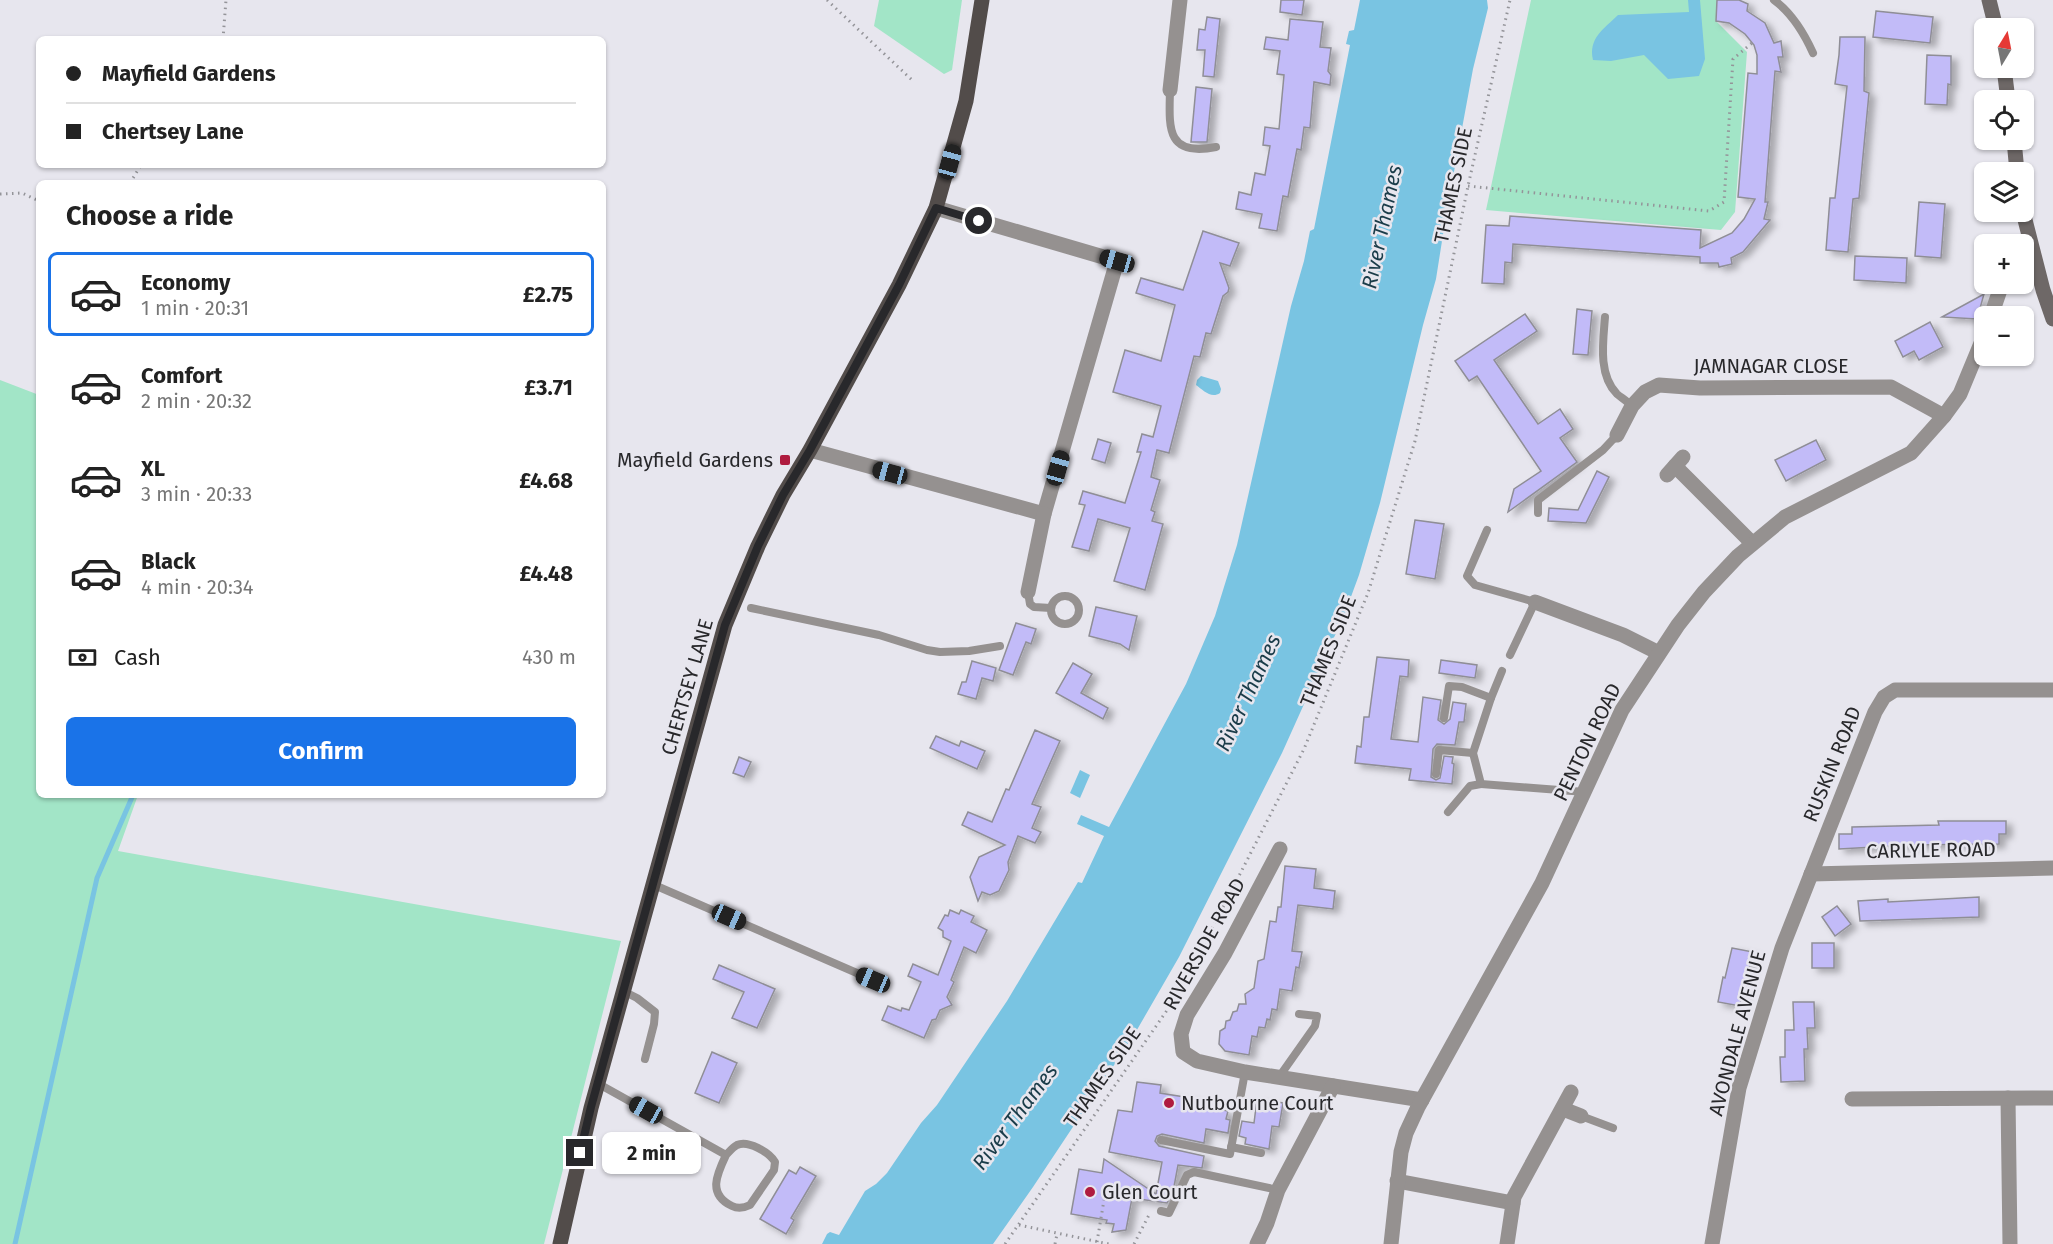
<!DOCTYPE html>
<html lang="en">
<head>
<meta charset="utf-8">
<style>
	:root { --surface:#fff; --page:#f2f2f2; --text:#222; --muted:#767676; --line:#e0e0e0; --accent:#1a73e8 }
	body { margin:0; font-family:"Fira Sans",sans-serif; background:var(--page); color:var(--text); height:100vh; display:flex; flex-direction:column; font-size:22px; white-space:nowrap }
	* { box-sizing:border-box; margin:0 }
	p { font-size:20px; color:var(--muted) }
	.icon { flex:none; width:33px; height:33px; fill:none; stroke:currentColor; stroke-width:2; stroke-linecap:round; stroke-linejoin:round }
	.map { position:relative; flex:1; overflow:hidden }
	.side { position:absolute; left:36px; top:180px; width:570px; height:618px; display:flex; flex-direction:column; background:var(--surface); border-radius:9px; box-shadow:0 2px 4px #0004 }
	.side>* { flex:none }
	.hud { position:absolute; left:36px; top:36px; width:570px; height:132px; border-radius:9px; box-shadow:0 2px 4px #0004; display:grid; align-content:center; height:132px; padding:0 30px; background:var(--surface) }
	.needle { width:39px; rotate:10deg }
	.controls { position:absolute; left:1974px; top:18px; display:grid; gap:12px }
	.controls a { display:grid; place-items:center; width:60px; height:60px; border-radius:9px; background:var(--surface); box-shadow:0 2px 4px #0004; font-size:30px }
	.end { position:absolute; width:27px; height:27px; margin:-14px; border:8px solid #28282b; background:#fff; box-shadow:0 0 0 3px #fff }
	.from { border-radius:50% }
	.bubble { position:absolute; height:42px; border-radius:9px; background:var(--surface); box-shadow:0 2px 4px #0004; font-size:20px; font-weight:700; line-height:42px; text-align:center }
	.car { position:absolute; width:18px; height:36px; margin:-18px -9px; border-radius:8px; box-shadow:0 0 4px 2px #0007; background:linear-gradient(#222 24%,#8ab4d8 0 40%,#222 0 76%,#8ab4d8 0 86%,#222 0) }
	.hud b { display:flex; align-items:center; gap:21px; height:57px; font-size:22px }
	.hud b+b { border-top:2px solid var(--line) }
	.hud i { width:15px; height:15px; background:var(--text) }
	ul { padding:0; list-style:none }
	li { display:flex; align-items:center; gap:18px; height:84px; margin:0 12px 9px; padding:0 18px; border:3px solid transparent; border-radius:9px }
	li div { flex:1 }
	li b { display:block; font-size:22px }
	li em { font-style:normal; font-weight:700 }
	li.active { border-color:var(--accent) }
	li>.icon { width:54px; height:54px; stroke-width:1.5 }
	h2 { padding:0 30px; font-size:27px; line-height:72px }
	.pay { display:flex; align-items:center; gap:15px; height:66px; padding:0 30px; font-size:22px }
	.pay p { margin-inline-start:auto }
	.action { display:flex; gap:12px; margin-top:auto; padding:12px 30px }
	.action a { flex:1; height:69px; border-radius:9px; background:var(--accent); color:#fff; font-size:24px; font-weight:700; line-height:69px; text-align:center }
	.map>svg:first-child { display:block }
	.green { fill:#a2e5c7 }
	.water { fill:#79c4e2 }
	.lines { fill:none; stroke-linecap:round; stroke-linejoin:round }
	.stream { stroke:#79c4e2; stroke-width:5 }
	.building { fill:#c2bbf8; stroke:#8f8e96; stroke-width:1.5; filter:url(#shadow) }
	.path { stroke:#949499; stroke-width:3; stroke-dasharray:1.5 4.5; stroke-linecap:butt }
	.lane { stroke:#959190; stroke-width:8 }
	.street { stroke:#959190; stroke-width:15 }
	.secondary { stroke:#6e6867; stroke-width:15 }
	.primary { stroke:#524c4a; stroke-width:15 }
	.route { stroke:#28282b; stroke-width:8 }
	.poi-dot { fill:#af1b3f; stroke:#e7e6ee; stroke-width:2 }
	.labels { text-anchor:middle; dominant-baseline:central; stroke-width:5; stroke-linejoin:round; paint-order:stroke }
	.street-label { font-size:20px; fill:#28282b; stroke:#e7e6ee }
	.poi-label { font-size:20px; fill:#28282b; stroke:#e7e6ee; text-anchor:start }
	.water-label { font-size:21px; font-style:italic; fill:#1a3c49; stroke:#e7e6ee }
</style>
</head>
<body>
<div class="map">
<svg width="2053" height="1244" viewBox="0 0 2053 1244">
	<defs>
		<filter id="shadow"><feDropShadow dx="6" dy="4" stdDeviation="3" flood-color="#0004"/></filter>
	</defs>
	<rect width="100%" height="100%" fill="#e7e6ee"/>
	<!-- green -->
	<g class="green">
		<polygon points="879,0 962,0 952,70 944,74 874,26"/>
		<polygon points="1531,0 1717,0 1716,21 1747,52 1735,212 1721,230 1486,210"/>
		<polygon points="0,380 39,395 39,795 138,795 118,851 621,941 544,1244 0,1244"/>
	</g>
	<!-- water -->
	<g class="water">
		<polygon points="1360,0 1487,0 1488,8 1473,69 1451,188 1454,189 1445,222 1436,279 1423,325 1380,503 1359,575 1345,613 1282,753 1179,957 1134,1035 1033,1187 993,1244 822,1244 827,1234 830,1232 839,1235 865,1191 876,1184 887,1173 921,1123 937,1105 1007,1001 1078,882 1082,883 1104,836 1077,824 1081,815 1109,827 1186,684 1215,616 1237,545 1291,306 1304,261 1310,231 1314,229 1350,45 1346,44 1349,31 1354,30"/>
		<path d="M1688 0H1700L1705 59 1699 76 1668 79 1644 55 1611 61 1593 60C1588 38 1604 29 1618 15L1689 12Z"/>
		<path d="M1201 376 1218 381 1221 389 1220 393C1211 399 1203 390 1196 385L1197 380Z"/>
		<polygon points="1080,770 1090,775 1080,798 1070,793"/>
	</g>
	<g class="lines">
		<!-- stream -->
		<polyline class="stream" points="15,1244 97,878 133,795"/>
	</g>
	<!-- building -->
	<g class="building">
		<polygon points="1281,0 1304,0 1302,15 1280,12"/>
		<polygon points="1717,0 1739,0 1748,4 1747,11 1765,23 1774,43 1781,41 1783,57 1778,57 1781,72 1775,71 1765,202 1768,202 1764,219 1770,220 1743,252 1731,258 1732,264 1719,267 1718,263 1700,263 1700,257 1513,244 1512,263 1505,262 1504,284 1482,283 1486,225 1509,226 1510,216 1701,230 1700,248 1732,233 1744,219 1755,199 1738,197 1748,73 1757,74 1757,55 1754,45 1745,34 1729,23 1716,21"/>
		<polygon points="1876,11 1933,17 1930,43 1873,37"/>
		<polygon points="1207,17 1220,19 1214,77 1203,76 1205,50 1197,50 1199,29 1205,30"/>
		<polygon points="1290,19 1323,22 1320,47 1331,48 1328,71 1331,75 1330,85 1314,82 1310,128 1304,127 1301,150 1297,149 1288,197 1283,196 1277,231 1259,228 1262,214 1236,209 1239,192 1251,195 1255,173 1265,175 1270,146 1263,145 1265,127 1279,129 1284,75 1277,74 1280,51 1264,49 1266,37 1288,40"/>
		<polygon points="1840,37 1865,37 1864,91 1869,93 1859,198 1853,199 1848,252 1826,250 1830,198 1835,198 1847,86 1835,84 1839,55"/>
		<polygon points="1927,55 1951,56 1951,85 1948,84 1947,105 1925,104"/>
		<polygon points="1196,87 1212,89 1207,142 1191,142"/>
		<polygon points="1919,202 1945,204 1941,258 1915,256"/>
		<polygon points="1203,231 1239,243 1230,266 1220,263 1229,288 1228,292 1223,296 1211,334 1206,333 1200,357 1194,356 1169,453 1157,450 1151,477 1160,480 1151,510 1155,512 1152,521 1163,524 1145,590 1114,581 1130,528 1098,519 1089,551 1072,547 1085,505 1079,504 1083,491 1125,503 1141,452 1137,452 1142,434 1153,437 1161,406 1113,392 1125,350 1161,361 1175,305 1136,293 1141,278 1183,290"/>
		<polygon points="1855,256 1907,258 1906,283 1854,280"/>
		<polygon points="1984,294 1977,319 1942,317"/>
		<polygon points="1577,309 1592,311 1588,355 1573,354"/>
		<polygon points="1525,314 1537,331 1494,360 1538,424 1560,409 1573,429 1560,438 1577,462 1508,512 1514,489 1541,471 1477,376 1469,381 1455,361"/>
		<polygon points="1930,322 1943,347 1919,360 1914,351 1903,357 1895,341"/>
		<polygon points="1098,439 1111,443 1105,463 1092,459"/>
		<polygon points="1816,440 1826,460 1786,481 1775,460"/>
		<polygon points="1597,471 1609,477 1586,523 1548,521 1549,508 1578,510"/>
		<polygon points="1415,520 1444,524 1435,579 1406,574"/>
		<polygon points="1096,607 1137,616 1129,650 1120,644 1089,636"/>
		<polygon points="1016,623 1036,629 1031,644 1026,642 1013,675 999,670"/>
		<polygon points="1377,657 1409,660 1408,677 1400,676 1391,739 1418,742 1423,697 1441,700 1438,720 1444,724 1450,719 1453,702 1466,704 1464,722 1459,722 1455,745 1437,744 1433,749 1431,777 1436,780 1440,778 1444,756 1453,757 1452,763 1454,764 1452,784 1409,780 1411,769 1355,763 1357,746 1361,747 1364,717 1369,717"/>
		<polygon points="1441,660 1477,665 1475,678 1439,673"/>
		<polygon points="972,661 996,668 993,681 982,678 976,699 958,694 962,682 966,682"/>
		<polygon points="1073,663 1092,674 1081,693 1108,708 1103,719 1056,693"/>
		<polygon points="1035,730 1060,741 1032,804 1041,807 1032,828 1041,832 1035,843 1018,836 1008,862 1009,870 999,891 990,895 982,892 978,901 970,877 979,857 1005,845 962,825 968,812 992,822 1006,789 1009,790"/>
		<polygon points="936,736 959,746 961,741 985,751 977,769 930,748"/>
		<polygon points="739,757 751,762 744,777 733,773"/>
		<polygon points="1938,821 2006,821 2006,834 1999,834 1999,844 1910,845 1839,849 1839,834 1852,834 1852,827 1939,825"/>
		<polygon points="1285,866 1316,869 1314,888 1335,891 1333,909 1298,905 1292,951 1302,952 1299,968 1296,967 1292,991 1280,989 1277,1010 1272,1009 1270,1020 1267,1019 1265,1028 1259,1027 1257,1037 1252,1036 1249,1055 1225,1051 1219,1044 1220,1031 1225,1028 1226,1021 1230,1020 1233,1012 1237,1011 1239,1004 1246,1004 1245,994 1254,988 1258,961 1264,959 1270,921 1276,922 1278,907 1281,907"/>
		<polygon points="1979,897 1979,917 1860,921 1858,901 1888,899 1888,902"/>
		<polygon points="1837,906 1851,924 1835,936 1822,917"/>
		<polygon points="950,910 959,914 961,910 974,916 971,922 987,930 976,953 964,947 951,980 954,982 947,997 952,1005 940,1010 936,1019 932,1020 924,1038 882,1020 888,1006 901,1011 902,1008 909,1010 921,982 908,976 913,964 938,975 951,941 943,937 943,931 938,928 945,915 948,916"/>
		<rect x="1812" y="943" width="22" height="25"/>
		<polygon points="1732,948 1753,952 1740,1006 1718,1002 1723,977 1725,978"/>
		<polygon points="719,965 775,989 757,1028 732,1018 744,992 713,979"/>
		<polygon points="1793,1002 1814,1002 1815,1028 1807,1028 1808,1049 1804,1049 1805,1081 1781,1082 1780,1057 1785,1057 1785,1030 1794,1030"/>
		<polygon points="712,1052 737,1063 719,1103 695,1093"/>
		<polygon points="1137,1082 1161,1085 1160,1093 1204,1100 1203,1106 1228,1111 1226,1119 1230,1120 1228,1133 1206,1129 1204,1143 1162,1134 1157,1136 1155,1141 1159,1146 1204,1156 1202,1168 1178,1165 1173,1192 1167,1203 1132,1198 1126,1230 1112,1232 1114,1224 1106,1223 1107,1220 1071,1214 1079,1169 1102,1173 1104,1159 1156,1194 1162,1162 1109,1152 1118,1110 1132,1112"/>
		<polygon points="1257,1099 1283,1103 1279,1127 1272,1126 1269,1149 1245,1144 1246,1138 1239,1136 1242,1121 1254,1123"/>
		<polygon points="800,1167 816,1176 791,1218 794,1220 786,1234 760,1219 789,1170 796,1174"/>
	</g>
	<g class="lines">
		<!-- path -->
		<g class="path">
			<polyline points="827,0 912,80"/>
			<polyline points="223,39 226,0"/>
			<polyline points="130,183 141,165"/>
			<polyline points="1468,186 1709,211 1724,202 1733,59 1752,43"/>
			<polyline points="0,194 22,193 39,201"/>
			<polyline points="1019,1225 1109,1244"/>
			<polyline points="1097,1242 1104,1200"/>
			<polyline points="1005,1244 1179,993 1304,749 1368,593 1415,441 1468,186 1510,0"/>
			<polyline points="1055,1244 1057,1234"/>
			<polyline points="1134,1244 1150,1213"/>
		</g>
		<!-- lane -->
		<g class="lane">
			<path d="M1774 0C1793 14 1804 33 1813 53"/>
			<path d="M1170 90C1169 128 1166 157 1216 147"/>
			<path d="M1605 317C1603 342 1598 375 1617 394 1622 398 1628 402 1632 406"/>
			<polyline points="1538,513 1538,500 1603,450 1617,435"/>
			<polyline points="1487,530 1467,576 1475,585 1535,602 1510,655"/>
			<polyline points="1028,592 1030,604 1034,607 1051,608"/>
			<circle cx="1065" cy="610" r="14"/>
			<polyline points="751,608 879,635 927,650 940,652 969,651 1000,646"/>
			<polyline points="1491,698 1502,671"/>
			<polyline points="1444,718 1449,686 1462,687 1491,698 1473,753 1481,784 1585,792"/>
			<polyline points="1436,774 1439,750 1473,753"/>
			<polyline points="1448,812 1470,786 1481,784"/>
			<polyline points="652,884 873,980"/>
			<polyline points="623,991 637,998 655,1012 654,1024 645,1059"/>
			<polyline points="1279,1077 1315,1026 1317,1016 1299,1014"/>
			<path d="M597 1083 726 1155C729 1152 733 1147 737 1145 748 1140 769 1152 775 1162L774 1170 750 1205C744 1208 738 1209 732 1206 707 1194 717 1174 726 1155"/>
			<polyline points="1581,1116 1613,1128"/>
			<polyline points="1161,1140 1230,1154 1245,1072"/>
			<polyline points="1231,1147 1261,1153"/>
			<polyline points="1161,1211 1169,1213 1187,1175 1194,1172 1278,1190"/>
		</g>
		<!-- street -->
		<g class="street">
			<polyline points="1170,90 1180,0"/>
			<polyline points="1991,316 2002,284"/>
			<polyline points="1617,435 1632,406 1645,392 1659,385 1700,388 1891,387 1944,416"/>
			<polyline points="810,450 1044,514 1117,261 936,208"/>
			<polyline points="1675,466 1752,543"/>
			<polyline points="1667,475 1683,457"/>
			<polyline points="1028,592 1044,514"/>
			<polyline points="1535,602 1623,635 1659,653"/>
			<polyline points="1280,849 1225,953 1187,1015 1181,1034 1183,1052 1197,1061 1245,1072 1422,1100"/>
			<polyline points="1811,874 2053,868"/>
			<polyline points="2008,1098 2010,1244"/>
			<polyline points="1852,1099 2053,1098"/>
			<polyline points="1563,1109 1581,1116"/>
			<polyline points="1397,1181 1513,1203"/>
			<polyline points="1257,1244 1267,1223 1278,1190 1333,1086"/>
			<polyline points="1391,1244 1401,1152 1406,1133 1418,1107 1542,883 1622,710 1678,625 1704,592 1738,556 1785,517 1911,453 1944,416 1960,394 1984,336"/>
			<polyline points="1507,1244 1514,1197 1571,1092"/>
			<polyline points="1712,1244 1739,1088 1782,948 1875,712 1884,697 1895,690 2053,690"/>
		</g>
		<!-- secondary -->
		<g class="secondary">
			<polyline points="1989,0 1996,28"/>
			<polyline points="2004,68 2008,100"/>
			<polyline points="2014,140 2017,172"/>
			<polyline points="2023,212 2043,290 2053,319"/>
		</g>
		<!-- primary -->
		<polyline class="primary" points="560,1244 591,1108 725,625 758,546 783,495 810,450 899,285 936,208 966,101 982,0"/>
	</g>
	<g class="lines">
		<!-- route -->
		<polyline class="route" points="580,1153 591,1107 725,625 758,546 783,495 810,450 899,285 936,208 979,221"/>
	</g>
	<!-- markers -->
	<g class="poi-dot">
		<rect x="779" y="454" width="12" height="12" rx="3"/>
		<circle cx="1169" cy="1103" r="6"/>
		<circle cx="1090" cy="1192" r="6"/>
	</g>
	<g class="labels">
		<!-- street labels -->
		<g class="street-label">
			<text transform="translate(1453 185) rotate(-78)">THAMES SIDE</text>
			<text x="1771" y="366">JAMNAGAR CLOSE</text>
			<text transform="translate(1328 651) rotate(-68)">THAMES SIDE</text>
			<text transform="translate(687 687) rotate(-74)">CHERTSEY LANE</text>
			<text transform="translate(1587 742) rotate(-64)">PENTON ROAD</text>
			<text transform="translate(1832 764) rotate(-68)">RUSKIN ROAD</text>
			<text transform="translate(1931 850) rotate(-1)">CARLYLE ROAD</text>
			<text transform="translate(1204 944) rotate(-61)">RIVERSIDE ROAD</text>
			<text transform="translate(1737 1033) rotate(-75)">AVONDALE AVENUE</text>
			<text transform="translate(1102 1077) rotate(-55)">THAMES SIDE</text>
		</g>
		<!-- poi labels -->
		<g class="poi-label">
			<text x="773" y="460" text-anchor="end">Mayfield Gardens</text>
			<text x="1181" y="1103">Nutbourne Court</text>
			<text x="1102" y="1192">Glen Court</text>
		</g>
		<!-- water labels -->
		<g class="water-label">
			<text transform="translate(1382 227) rotate(-78)">River Thames</text>
			<text transform="translate(1248 693) rotate(-65)">River Thames</text>
			<text transform="translate(1015 1117) rotate(-53)">River Thames</text>
		</g>
	</g>
</svg>
<div class="controls">
<a><svg class="needle" viewBox="-14 -14 28 28"><path d="M0-13l5 13h-10z" fill="#e53935"/><path d="M0 13l5-13h-10z" fill="#767676"/></svg></a>
<a><svg class="icon" aria-label="locate" viewBox="0 0 24 24"><circle cx="12" cy="12" r="6"/><path d="M12 2v4M12 18v4M2 12h4M18 12h4"/></svg></a>
<a><svg class="icon" aria-label="layers" viewBox="0 0 24 24"><path d="M12 4l9 5-9 5-9-5zM3 14l9 5 9-5"/></svg></a>
<a>+</a>
<a>−</a>
</div>
<i class="end from" style="left:979px;top:221px"></i>
<i class="end" style="left:580px;top:1153px"></i>
<div class="bubble" style="left:602px;top:1132px;width:99px">2 min</div>
<i class="car" style="left:950px;top:162px;rotate:15deg"></i>
<i class="car" style="left:1117px;top:261px;rotate:286deg"></i>
<i class="car" style="left:1058px;top:468px;rotate:16deg"></i>
<i class="car" style="left:890px;top:473px;rotate:285deg"></i>
<i class="car" style="left:729px;top:917px;rotate:114deg"></i>
<i class="car" style="left:873px;top:980px;rotate:293deg"></i>
<i class="car" style="left:646px;top:1110px;rotate:299deg"></i>
<div class="hud">
<b><i class="from"></i>Mayfield Gardens</b>
<b><i></i>Chertsey Lane</b>
</div>
<section class="side">
<h2>Choose a ride</h2>
<ul>
<li class="active"><svg class="icon" aria-label="car" viewBox="0 0 24 24"><path d="M5 17H2v-5l4-1 3-4h7l3 4 3 1v5h-3M9 17h6M6 11h13"/><circle cx="7" cy="17" r="2"/><circle cx="17" cy="17" r="2"/></svg><div><b>Economy</b><p>1 min · 20:31</p></div><em>£2.75</em></li>
<li><svg class="icon" aria-label="car" viewBox="0 0 24 24"><path d="M5 17H2v-5l4-1 3-4h7l3 4 3 1v5h-3M9 17h6M6 11h13"/><circle cx="7" cy="17" r="2"/><circle cx="17" cy="17" r="2"/></svg><div><b>Comfort</b><p>2 min · 20:32</p></div><em>£3.71</em></li>
<li><svg class="icon" aria-label="car" viewBox="0 0 24 24"><path d="M5 17H2v-5l4-1 3-4h7l3 4 3 1v5h-3M9 17h6M6 11h13"/><circle cx="7" cy="17" r="2"/><circle cx="17" cy="17" r="2"/></svg><div><b>XL</b><p>3 min · 20:33</p></div><em>£4.68</em></li>
<li><svg class="icon" aria-label="car" viewBox="0 0 24 24"><path d="M5 17H2v-5l4-1 3-4h7l3 4 3 1v5h-3M9 17h6M6 11h13"/><circle cx="7" cy="17" r="2"/><circle cx="17" cy="17" r="2"/></svg><div><b>Black</b><p>4 min · 20:34</p></div><em>£4.48</em></li>
</ul>
<div class="pay"><svg class="icon" aria-label="cash" viewBox="0 0 24 24"><path d="M3 7h18v10H3z"/><circle cx="12" cy="12" r="2"/></svg>Cash<p>430 m</p></div>
<div class="action"><a>Confirm</a></div>
</section>
</div>
</body>
</html>
